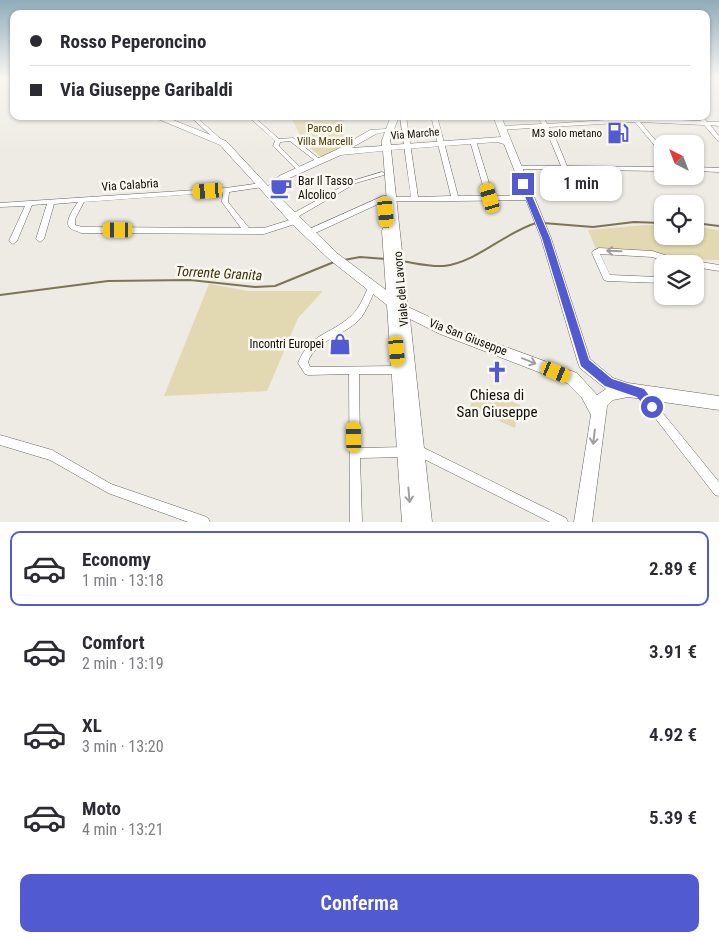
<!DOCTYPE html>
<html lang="it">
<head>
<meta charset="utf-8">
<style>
	:root { --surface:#fff; --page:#f7f7f7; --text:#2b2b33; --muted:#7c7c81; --line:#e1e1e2; --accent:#525ad1 }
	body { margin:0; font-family:"Roboto Condensed",sans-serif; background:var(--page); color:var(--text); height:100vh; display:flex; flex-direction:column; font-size:19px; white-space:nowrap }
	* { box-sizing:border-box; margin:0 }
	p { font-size:16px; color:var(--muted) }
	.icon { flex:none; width:28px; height:28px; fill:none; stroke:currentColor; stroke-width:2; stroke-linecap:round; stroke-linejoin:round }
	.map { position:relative; height:522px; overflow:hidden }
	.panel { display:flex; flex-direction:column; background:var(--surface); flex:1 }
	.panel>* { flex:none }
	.hud { position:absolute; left:10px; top:10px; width:700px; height:110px; border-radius:10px; box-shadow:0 1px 4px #0004; display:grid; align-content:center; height:110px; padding:0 20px; background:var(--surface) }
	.needle { width:32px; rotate:318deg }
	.fabs { position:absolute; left:654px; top:135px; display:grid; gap:10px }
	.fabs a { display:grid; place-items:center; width:50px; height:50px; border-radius:10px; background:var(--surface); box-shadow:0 1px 4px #0004; font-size:25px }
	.end { position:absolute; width:22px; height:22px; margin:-11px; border:6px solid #525ad1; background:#fff; box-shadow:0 0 0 2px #fff }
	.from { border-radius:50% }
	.bubble { position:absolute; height:35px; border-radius:10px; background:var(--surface); box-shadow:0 1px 4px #0004; font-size:16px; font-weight:600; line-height:35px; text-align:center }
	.car { position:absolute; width:15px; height:30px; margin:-15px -8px; border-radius:6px; box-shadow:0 0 4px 1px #0007; background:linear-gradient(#f5c518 24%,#345 0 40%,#f5c518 0 76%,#345 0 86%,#f5c518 0) }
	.hud b { display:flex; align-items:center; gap:18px; height:48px; font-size:19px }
	.hud b+b { border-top:1px solid var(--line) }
	.hud i { width:12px; height:12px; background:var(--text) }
	ul { padding:9px 0 0; list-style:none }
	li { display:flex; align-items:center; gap:15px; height:75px; margin:0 10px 8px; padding:0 10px; border:2px solid transparent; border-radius:10px }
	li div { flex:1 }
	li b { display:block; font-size:19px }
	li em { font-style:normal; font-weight:600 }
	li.current { border-color:var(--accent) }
	li>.icon { width:45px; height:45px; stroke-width:1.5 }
	.button { display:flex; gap:10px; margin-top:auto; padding:10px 20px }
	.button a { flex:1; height:58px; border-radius:10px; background:var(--accent); color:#fff; font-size:20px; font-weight:600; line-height:58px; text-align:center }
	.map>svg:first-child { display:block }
	.green { fill:#e2d8b1 }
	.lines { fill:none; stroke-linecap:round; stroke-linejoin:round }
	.stream { stroke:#7d7455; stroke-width:2 }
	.street-casing { stroke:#67655e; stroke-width:1 }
	.secondary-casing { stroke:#67655e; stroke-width:1 }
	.street { fill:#fff; fill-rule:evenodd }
	.secondary { fill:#fff; fill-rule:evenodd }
	.oneway { stroke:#9f9f9e }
	.route { fill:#525ad1 }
	.labels { text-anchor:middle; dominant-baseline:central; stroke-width:5; stroke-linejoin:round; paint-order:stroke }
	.far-park-label { font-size:11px; fill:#473a00; stroke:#faf8f0 }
	.far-poi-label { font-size:11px; fill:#0f0e0c; stroke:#faf8f0; text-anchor:end }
	.far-street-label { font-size:11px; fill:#0f0e0c; stroke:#faf8f0 }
	.poi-label { font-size:12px; fill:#0f0e0c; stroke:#faf8f0; text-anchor:start }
	.street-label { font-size:12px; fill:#0f0e0c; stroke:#faf8f0 }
	.water-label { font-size:14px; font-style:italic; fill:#39300a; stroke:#faf8f0 }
	.near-poi-label { font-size:15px; fill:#0f0e0c; stroke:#faf8f0 }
</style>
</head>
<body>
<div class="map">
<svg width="719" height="522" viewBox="0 0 719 522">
	<rect width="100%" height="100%" fill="#edebe3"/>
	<!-- green -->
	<g class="green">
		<polygon points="290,116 344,116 343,147 321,157 304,142"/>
		<polygon points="646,225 662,225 662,236 695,236 695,226 719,230 719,260 680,259 644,251 596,249 588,230"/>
		<polygon points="209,284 248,291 323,291 298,318 267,391 164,396"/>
		<polygon points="476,387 520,405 515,428 470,408"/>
	</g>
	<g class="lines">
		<!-- stream -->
		<g class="stream">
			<polyline points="543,223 593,227 634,222 662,223"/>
			<polyline points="695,223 719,226"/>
			<polyline points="344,260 360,257 386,259"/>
			<path d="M401 261C415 263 429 267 444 266 477 262 504 233 536 223"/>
			<polyline points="0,295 108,281 190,280 255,287 275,286 334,262"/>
		</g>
		<!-- street casing -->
		<g class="street-casing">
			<g id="street">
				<polygon points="190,116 195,116 223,141 223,143 219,143"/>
				<polygon points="248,116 253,116 279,139 293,138 322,161 319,163 317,162 290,141 280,142 279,146 303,170 300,172 298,171 273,146 275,141"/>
				<polygon points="400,116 406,116 418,197 451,196 431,116 437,116 458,196 486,196 470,141 473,139 476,141 493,196 529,196 532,198 531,200 455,201 390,201 389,199 392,197 411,197"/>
				<polygon points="537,116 543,116 547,124 636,118 701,121 697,116 702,116 707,122 719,122 719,126 710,125 719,136 719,141 717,140 704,125 640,122 662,148 662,153 660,152 635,122 549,127 555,137 567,166 662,167 662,171 515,169 515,167 517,166 561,166 549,137 544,127 501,130 498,128 501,126 542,124"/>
				<polygon points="695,167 719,168 719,172 695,171"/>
				<polygon points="382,172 384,173 384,175 356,183 294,219 292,219 289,217 290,215 352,181"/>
				<path d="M261 183H263V187L229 192 228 202 249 228H264L296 218 299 221 298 223 264 234 81 233C78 231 71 230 69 227 65 220 74 208 78 202L54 204 44 239 40 242 36 239 47 204 32 205 17 241 13 244 9 241 25 206 0 207V203L226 188ZM223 192 222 202 241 228 82 227 75 225V219L84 202Z"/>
				<polygon points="383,196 387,196 388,198 387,200 311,235 308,236 304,233 305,231"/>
				<path d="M599 248 652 251 687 262 688 264H674L665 261 664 264H662V283L607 281 604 280 592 253 593 251ZM600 254 652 257 658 259 656 263 658 277 610 275Z"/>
				<polygon points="695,261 719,265 719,271 695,267 695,264 691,264"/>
				<path d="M372 285 375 286 376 288C371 298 367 311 359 320 343 336 316 340 308 362L310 367 399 366 402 367 404 370 402 373 399 374H359L360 448 405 447 409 448 410 452 409 456 405 457 360 458 362 522H350L349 374 308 375 305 374 298 363C311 332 329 336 351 316 360 308 364 296 369 286Z"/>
				<polygon points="641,388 644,390 719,482 719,496 715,495 638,396 636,393 638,390"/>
				<polygon points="0,435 52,450 111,484 204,516 208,518 210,522 188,522 108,493 50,460 0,445"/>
				<polygon points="416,444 566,518 568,522 550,522 412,453 411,449 412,445"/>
			</g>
		</g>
		<!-- secondary casing -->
		<g class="secondary-casing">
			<path id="secondary" d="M151 116H163L226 141 268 186 279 176 336 150 370 130 386 129 391 116H399L390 140 391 145 501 137 493 116H501L551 238 590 359 613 378 628 383 719 396V410L628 397 613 400 607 406 592 522H574L591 415 582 398 567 383 440 334 410 319 432 522H402L387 305 330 260 292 224 220 145ZM385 132 382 140V146L351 148 376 134ZM497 142 504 144 541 238 578 363 580 368 606 389 597 395 577 373 449 326 408 307 391 150ZM383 151 389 228H383L382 231 386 290 338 254 275 193 277 188 285 180 341 155Z"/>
		</g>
		<!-- street -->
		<use href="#street" class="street"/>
		<!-- secondary -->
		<use href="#secondary" class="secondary"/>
	</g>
	<!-- one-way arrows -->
	<defs><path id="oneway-shaft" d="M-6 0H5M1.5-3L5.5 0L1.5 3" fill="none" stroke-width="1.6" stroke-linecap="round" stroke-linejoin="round" transform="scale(1.25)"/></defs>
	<g class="oneway">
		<use href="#oneway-shaft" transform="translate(614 251) rotate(-178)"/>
		<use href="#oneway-shaft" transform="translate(529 361) rotate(22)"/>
		<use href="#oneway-shaft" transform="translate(594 437) rotate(97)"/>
		<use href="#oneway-shaft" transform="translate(409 495) rotate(85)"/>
	</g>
	<!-- sky -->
	<linearGradient id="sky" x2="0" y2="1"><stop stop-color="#90acba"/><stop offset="0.51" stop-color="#f7f6f2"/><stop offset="1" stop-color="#f7f6f2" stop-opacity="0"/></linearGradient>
	<rect width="719" height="150" fill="url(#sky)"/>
	<!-- route -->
	<polygon class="route" points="523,182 527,184 550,238 589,360 612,379 644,389 655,403 655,410 648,410 637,397 605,386 581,366 542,238 520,184"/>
	<!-- icons -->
	<defs>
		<g id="fuel-bare" transform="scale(1.725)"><path d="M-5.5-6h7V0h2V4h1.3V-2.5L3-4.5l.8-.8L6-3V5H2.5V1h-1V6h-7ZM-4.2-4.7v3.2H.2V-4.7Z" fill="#525ad1" stroke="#faf8f0" stroke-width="2.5" paint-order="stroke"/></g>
		<g id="cafe-bare" transform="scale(1.725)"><path d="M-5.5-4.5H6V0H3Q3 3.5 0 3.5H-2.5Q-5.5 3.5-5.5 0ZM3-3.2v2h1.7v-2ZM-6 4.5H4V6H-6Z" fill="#525ad1" stroke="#faf8f0" stroke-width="2.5" paint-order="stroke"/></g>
		<g id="shop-bare" transform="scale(1.725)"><path d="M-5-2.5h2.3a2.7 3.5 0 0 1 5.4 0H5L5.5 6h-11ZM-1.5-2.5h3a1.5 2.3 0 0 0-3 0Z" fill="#525ad1" stroke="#faf8f0" stroke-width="2.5" paint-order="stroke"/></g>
		<g id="church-bare" transform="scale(1.725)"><path d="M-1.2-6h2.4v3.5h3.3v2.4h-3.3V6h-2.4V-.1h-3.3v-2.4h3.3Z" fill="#525ad1" stroke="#faf8f0" stroke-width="2.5" paint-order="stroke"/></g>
	</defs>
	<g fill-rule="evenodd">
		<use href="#fuel-bare" x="618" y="133"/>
		<use href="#cafe-bare" x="281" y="188"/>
		<use href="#shop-bare" x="340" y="344"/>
		<use href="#church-bare" x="497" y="372"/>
	</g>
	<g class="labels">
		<!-- far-park labels -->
		<g class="far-park-label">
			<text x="325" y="128">Parco di<tspan x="325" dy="13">Villa Marcelli</tspan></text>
		</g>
		<!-- far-poi labels -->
		<g class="far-poi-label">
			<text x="602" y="133">M3 solo metano</text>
		</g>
		<!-- far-street labels -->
		<g class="far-street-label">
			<text transform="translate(415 134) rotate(-5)">Via Marche</text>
		</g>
		<!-- poi labels -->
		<g class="poi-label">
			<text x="298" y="181">Bar Il Tasso<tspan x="298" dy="14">Alcolico</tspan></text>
			<text x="324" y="344" text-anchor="end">Incontri Europei</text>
		</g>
		<!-- street labels -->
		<g class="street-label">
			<text transform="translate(130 185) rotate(-4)">Via Calabria</text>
			<text transform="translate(401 289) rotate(-95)">Viale del Lavoro</text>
			<text transform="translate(468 337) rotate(21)">Via San Giuseppe</text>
		</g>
		<!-- water labels -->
		<g class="water-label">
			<text transform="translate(219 273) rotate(3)">Torrente Granita</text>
		</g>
		<!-- near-poi labels -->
		<g class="near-poi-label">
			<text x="497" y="395">Chiesa di<tspan x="497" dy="17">San Giuseppe</tspan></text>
		</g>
	</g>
</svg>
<div class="fabs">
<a><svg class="needle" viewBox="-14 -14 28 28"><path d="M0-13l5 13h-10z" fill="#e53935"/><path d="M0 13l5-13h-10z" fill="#7c7c81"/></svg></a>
<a><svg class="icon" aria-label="locate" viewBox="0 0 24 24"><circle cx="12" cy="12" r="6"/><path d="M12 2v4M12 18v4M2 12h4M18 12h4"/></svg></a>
<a><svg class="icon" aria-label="layers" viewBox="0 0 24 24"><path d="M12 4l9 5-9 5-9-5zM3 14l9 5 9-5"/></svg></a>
</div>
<i class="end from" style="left:652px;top:407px"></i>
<i class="end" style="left:523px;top:184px"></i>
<div class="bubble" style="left:540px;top:166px;width:82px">1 min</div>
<i class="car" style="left:208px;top:191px;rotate:266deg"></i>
<i class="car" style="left:490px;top:198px;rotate:343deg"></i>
<i class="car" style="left:386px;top:212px;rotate:175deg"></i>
<i class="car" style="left:118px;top:230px;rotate:270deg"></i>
<i class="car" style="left:397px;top:351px;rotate:175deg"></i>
<i class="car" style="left:556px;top:372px;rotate:112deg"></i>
<i class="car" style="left:354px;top:437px;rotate:359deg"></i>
<div class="hud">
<b><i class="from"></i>Rosso Peperoncino</b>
<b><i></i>Via Giuseppe Garibaldi</b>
</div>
</div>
<section class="panel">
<ul>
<li class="current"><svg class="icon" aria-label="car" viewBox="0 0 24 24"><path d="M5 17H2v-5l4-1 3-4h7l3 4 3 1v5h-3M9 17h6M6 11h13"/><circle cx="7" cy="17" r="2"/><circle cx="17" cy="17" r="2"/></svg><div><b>Economy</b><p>1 min · 13:18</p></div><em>2.89 €</em></li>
<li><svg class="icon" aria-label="car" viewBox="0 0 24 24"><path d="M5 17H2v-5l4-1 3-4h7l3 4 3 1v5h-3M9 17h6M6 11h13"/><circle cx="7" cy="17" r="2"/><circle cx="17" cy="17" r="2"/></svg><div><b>Comfort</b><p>2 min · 13:19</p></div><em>3.91 €</em></li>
<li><svg class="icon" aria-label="car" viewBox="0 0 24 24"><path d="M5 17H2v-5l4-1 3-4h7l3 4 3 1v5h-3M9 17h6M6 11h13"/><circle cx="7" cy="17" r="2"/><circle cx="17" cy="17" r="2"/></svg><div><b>XL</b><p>3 min · 13:20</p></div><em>4.92 €</em></li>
<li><svg class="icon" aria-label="car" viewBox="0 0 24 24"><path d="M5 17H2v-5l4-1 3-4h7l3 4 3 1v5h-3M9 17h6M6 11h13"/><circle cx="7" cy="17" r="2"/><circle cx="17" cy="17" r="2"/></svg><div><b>Moto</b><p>4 min · 13:21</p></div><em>5.39 €</em></li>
</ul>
<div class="button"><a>Conferma</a></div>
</section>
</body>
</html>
